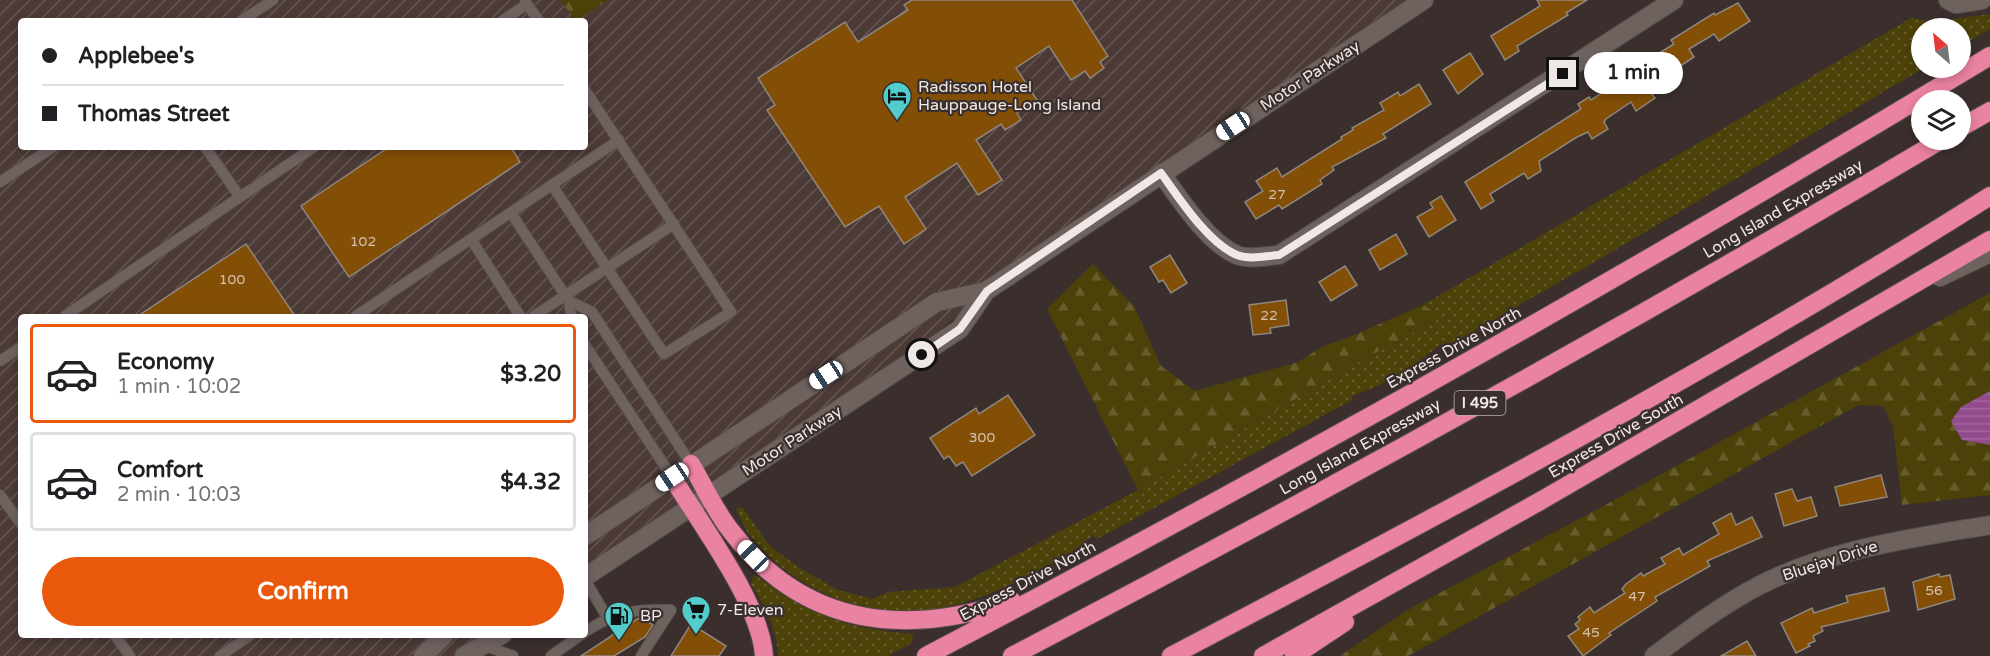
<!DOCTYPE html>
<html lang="en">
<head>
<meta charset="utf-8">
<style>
	:root { --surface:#fff; --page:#f6f6f6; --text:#202124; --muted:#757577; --line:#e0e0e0; --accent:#ea580c }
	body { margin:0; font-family:"Varela Round",sans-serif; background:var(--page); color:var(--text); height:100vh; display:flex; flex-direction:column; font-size:22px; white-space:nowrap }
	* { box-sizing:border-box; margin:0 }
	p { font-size:20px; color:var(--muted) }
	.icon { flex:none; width:33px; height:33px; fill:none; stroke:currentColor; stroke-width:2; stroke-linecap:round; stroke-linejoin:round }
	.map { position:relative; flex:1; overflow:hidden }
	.panel { position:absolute; left:18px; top:314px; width:570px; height:324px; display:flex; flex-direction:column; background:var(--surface); border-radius:6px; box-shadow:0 3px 9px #0003 }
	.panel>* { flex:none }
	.hud { position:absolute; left:18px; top:18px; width:570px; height:132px; border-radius:6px; box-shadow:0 3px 9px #0003; display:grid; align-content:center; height:132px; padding:0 24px; background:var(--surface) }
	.needle { width:39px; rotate:332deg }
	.buttons { position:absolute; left:1911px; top:18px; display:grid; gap:12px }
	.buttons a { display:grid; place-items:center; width:60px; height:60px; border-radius:50%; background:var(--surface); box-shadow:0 3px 9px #0003; font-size:30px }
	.end { position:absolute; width:27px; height:27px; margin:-14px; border:8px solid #efe8e6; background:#111; box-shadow:0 0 0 3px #111 }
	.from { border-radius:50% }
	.bubble { position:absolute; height:42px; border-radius:21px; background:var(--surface); box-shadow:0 3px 9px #0003; font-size:20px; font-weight:700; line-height:42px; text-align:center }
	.car { position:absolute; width:18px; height:36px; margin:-18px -9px; border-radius:8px; box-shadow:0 0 4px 2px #0007; background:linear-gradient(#fff 24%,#345 0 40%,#fff 0 76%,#345 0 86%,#fff 0) }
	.hud b { display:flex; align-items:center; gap:21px; height:57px; font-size:22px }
	.hud b+b { border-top:2px solid var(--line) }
	.hud i { width:15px; height:15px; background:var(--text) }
	ul { padding:10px 0 0; list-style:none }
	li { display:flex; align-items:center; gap:18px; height:99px; margin:0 12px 9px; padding:0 12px; border:3px solid var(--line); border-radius:6px }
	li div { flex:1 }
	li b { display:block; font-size:22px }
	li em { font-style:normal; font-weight:700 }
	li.current { border-color:var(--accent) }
	li>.icon { width:54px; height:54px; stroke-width:1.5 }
	.button { display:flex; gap:12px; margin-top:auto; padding:12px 24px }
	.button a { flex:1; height:69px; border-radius:36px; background:var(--accent); color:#fff; font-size:24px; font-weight:700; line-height:69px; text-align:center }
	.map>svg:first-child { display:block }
	.industrial { fill:url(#industrial-furrows); fill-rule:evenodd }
	.grass { fill:url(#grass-dots) }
	.forest { fill:url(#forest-firs) }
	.water { fill:url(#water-rules) }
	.building { fill:#834f07; stroke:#8f867e; stroke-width:1.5 }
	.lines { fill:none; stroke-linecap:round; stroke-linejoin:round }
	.lane-casing { stroke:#574d4b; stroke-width:12 }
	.street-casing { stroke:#574d4b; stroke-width:20 }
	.secondary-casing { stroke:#574d4b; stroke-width:20 }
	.highway-casing { stroke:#574d4b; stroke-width:20 }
	.lane { stroke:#6e625f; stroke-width:10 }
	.street { stroke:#6e625f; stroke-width:18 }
	.secondary { stroke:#6e625f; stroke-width:18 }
	.highway { stroke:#ea82a1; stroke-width:18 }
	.route { stroke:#efe8e6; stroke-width:8 }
	.labels { text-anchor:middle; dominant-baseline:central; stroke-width:4.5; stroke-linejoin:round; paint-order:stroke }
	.number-label { font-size:14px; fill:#d4c2ae }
	.shield { fill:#3a2f2c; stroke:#b9b0ae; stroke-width:1.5 }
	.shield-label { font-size:15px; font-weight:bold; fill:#efe8e6 }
	.street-label { font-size:16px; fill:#efe8e6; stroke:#3a2f2c }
	.poi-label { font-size:16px; fill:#efe8e6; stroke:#3a2f2c; text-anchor:start }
</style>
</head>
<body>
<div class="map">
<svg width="1990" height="656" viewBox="0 0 1990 656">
	<defs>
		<pattern id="industrial-furrows" width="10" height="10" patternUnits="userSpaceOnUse" patternTransform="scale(1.5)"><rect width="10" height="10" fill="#4b3a36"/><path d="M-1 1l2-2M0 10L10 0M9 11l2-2" fill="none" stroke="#655653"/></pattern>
		<pattern id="grass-dots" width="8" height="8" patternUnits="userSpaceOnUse" patternTransform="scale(1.5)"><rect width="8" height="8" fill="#4c4209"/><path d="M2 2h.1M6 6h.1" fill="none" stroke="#665d2d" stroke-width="1.8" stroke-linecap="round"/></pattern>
		<pattern id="forest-firs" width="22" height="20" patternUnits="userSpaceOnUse" patternTransform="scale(1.5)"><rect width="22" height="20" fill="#4c4209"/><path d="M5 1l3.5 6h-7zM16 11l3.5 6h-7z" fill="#665d2d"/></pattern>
		<pattern id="water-rules" width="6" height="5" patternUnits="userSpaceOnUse" patternTransform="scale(1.5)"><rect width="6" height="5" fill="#924b8d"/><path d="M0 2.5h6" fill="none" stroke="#a2659d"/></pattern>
	</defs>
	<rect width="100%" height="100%" fill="#3a2f2c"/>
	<!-- industrial -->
	<path class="industrial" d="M0 0H1433L1079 237 986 291 866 393 585 573V316H21V634L489 635 455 656H0ZM21 21H585V147H21Z"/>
	<!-- grass -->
	<g class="grass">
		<path d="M1990 14V29L1961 46 1960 28H1922V68H1924L1584 268 1444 348 1441 344C1415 365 1384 386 1352 396V400L1097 539 1093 535C1075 552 1054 562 1032 574 952 617 873 629 794 576 768 559 746 538 736 508H743L769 545 798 567 838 590 872 599 888 592 955 587 1138 490 1375 353 1443 317 1423 305 1911 18 1932 22Z"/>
		<path d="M754 574C809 614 845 629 913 634L912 643 888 656H778C777 628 765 607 751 584Z"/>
	</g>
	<!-- forest -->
	<g class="forest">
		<polygon points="560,0 608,0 576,21"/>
		<polygon points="1093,264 1134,306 1161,366 1195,391 1298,362 1323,346 1345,339 1423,305 1443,317 1375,353 1138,490 1047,309"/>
		<polygon points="1990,293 1990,391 1961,407 1962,440 1990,445 1990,495 1902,505 1893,427 1883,406 1858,405 1408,656 1340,656 1406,611 1611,502"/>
	</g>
	<!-- water -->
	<polygon class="water" points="1990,391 1990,445 1962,440 1951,421 1961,407"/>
	<!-- building -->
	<g class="building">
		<polygon points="912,0 1072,0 1108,56 1100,62 1104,68 1090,78 1085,71 1071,80 1049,46 1016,68 1037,100 1017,113 1021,120 1005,130 1001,124 976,140 1002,180 978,195 957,163 905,197 926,229 904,244 879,206 845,227 767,110 775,105 758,78 845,22 858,42 908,10 904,5"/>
		<polygon points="1537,0 1587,0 1566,13 1568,15 1517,46 1519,51 1505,60 1491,36 1540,6"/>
		<polygon points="1738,3 1750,21 1719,41 1714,34 1689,49 1694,57 1650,86 1648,89 1655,98 1636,111 1631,102 1606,119 1604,122 1608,129 1592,139 1588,132 1577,137 1539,161 1541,171 1528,179 1524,173 1490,194 1494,201 1481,209 1465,182 1581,109 1578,104 1589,97 1591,100 1626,76 1625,74 1674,44 1671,40 1714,13 1715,15"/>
		<polygon points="1470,53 1483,74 1458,94 1443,70"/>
		<polygon points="1419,84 1431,104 1383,134 1386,138 1332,167 1334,170 1320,180 1322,184 1282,209 1279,205 1256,219 1245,202 1263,191 1256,181 1277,168 1282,177 1342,139 1341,137 1353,130 1352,128 1384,110 1380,103 1398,92 1400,96"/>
		<polygon points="389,147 511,147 520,162 349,277 301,206"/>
		<polygon points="1441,196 1456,220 1429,237 1417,217 1433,208 1430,203"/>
		<polygon points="1396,234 1407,254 1380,270 1369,250"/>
		<polygon points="246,244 295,316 138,316"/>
		<polygon points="1170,255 1187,283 1171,293 1163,280 1159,282 1150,267"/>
		<polygon points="1345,266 1357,285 1331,301 1319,282"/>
		<polygon points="1286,300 1289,325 1270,328 1271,333 1253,335 1249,305"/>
		<polygon points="1008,395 1035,435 972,476 963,462 956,466 949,456 944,459 930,438 976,408 979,414"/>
		<polygon points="1881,475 1887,497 1840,506 1835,487"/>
		<polygon points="1792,489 1797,501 1811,497 1817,516 1784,526 1775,494"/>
		<polygon points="1731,513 1736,525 1752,517 1762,537 1707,561 1710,566 1655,597 1657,601 1609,633 1611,635 1583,656 1568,636 1579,629 1575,624 1580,620 1578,617 1590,607 1594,613 1625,593 1622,589 1626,584 1641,573 1643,576 1665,564 1661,558 1679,548 1683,555 1719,534 1713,523"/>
		<polygon points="1939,574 1940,577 1950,575 1955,599 1918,610 1913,582"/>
		<polygon points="1884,588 1889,611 1821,627 1823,631 1813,636 1815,641 1808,644 1810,646 1796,653 1781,623 1812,608 1814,613 1848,602 1846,596"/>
		<polygon points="642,618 653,625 645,637 614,656 581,656 637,619"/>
		<polygon points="691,624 726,646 719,656 671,656"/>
		<polygon points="1747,641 1756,656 1721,656"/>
	</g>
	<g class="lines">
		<!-- lane casing -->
		<g class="lane-casing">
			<g id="lane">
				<polyline points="527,4 539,21"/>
				<polyline points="241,21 273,0"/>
				<polyline points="502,21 527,4 525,0"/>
				<polyline points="0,182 53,147"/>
				<polyline points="552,185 664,354 731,312 585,90"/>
				<polyline points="240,197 314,147"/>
				<polyline points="511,213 569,301 571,316"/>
				<polyline points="471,239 619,140"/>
				<polyline points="569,301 592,312 691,464"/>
				<polyline points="65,316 240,197 205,147"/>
				<polyline points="356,316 471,239 520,316"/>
				<polyline points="534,316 674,224"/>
				<polyline points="585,345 672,477"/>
				<polyline points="0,361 21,347"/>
				<polyline points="0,495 21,524"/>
				<polyline points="585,580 607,617"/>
				<path d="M585 632C614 612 636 609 671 610L641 656"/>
				<polyline points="114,634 130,656"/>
				<polyline points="486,646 513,656"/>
				<polyline points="220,656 252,634"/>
				<polyline points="551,656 582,634"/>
			</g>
		</g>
		<!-- street casing -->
		<g class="street-casing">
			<g id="street">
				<polyline points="1948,0 1956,4 1982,0"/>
				<path d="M1161 173C1179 198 1208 243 1237 255 1250 260 1266 256 1279 255L1674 0"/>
				<path d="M1654 656C1685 633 1715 610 1749 591 1822 550 1908 539 1990 525"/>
			</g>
		</g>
		<!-- secondary casing -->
		<g class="secondary-casing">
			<g id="secondary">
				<polyline points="1940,277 1990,253"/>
				<polyline points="585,536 937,302 986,291"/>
				<polyline points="585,577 960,329 986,291 1424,0"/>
				<polyline points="423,656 445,634"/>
				<polyline points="464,656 503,634"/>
			</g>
		</g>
		<!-- highway casing -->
		<g class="highway-casing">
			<g id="highway">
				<polyline points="1960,128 1990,111"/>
				<path d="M691 464C704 486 715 511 731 531 804 627 905 637 1012 601"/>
				<path d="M672 477C700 523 761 604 764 656"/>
				<path d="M926 656C1287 467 1642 267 1990 56"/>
				<path d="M1012 656C1326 492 1637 320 1941 140"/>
				<path d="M1171 656C1448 511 1726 363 1990 196"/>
				<polyline points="1263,656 1542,500 1990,240"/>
				<polyline points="1294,656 1345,622"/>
			</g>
		</g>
		<!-- lane -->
		<use href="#lane" class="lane"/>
		<!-- street -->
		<use href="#street" class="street"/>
		<!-- secondary -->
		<use href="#secondary" class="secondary"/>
		<!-- highway -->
		<use href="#highway" class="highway"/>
	</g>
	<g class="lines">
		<!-- route -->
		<path class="route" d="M922 355 960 329 987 291 1161 173C1179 198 1208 243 1237 255 1250 260 1266 256 1279 255L1563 74"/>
	</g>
	<!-- icons -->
	<defs>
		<g id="hotel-pin" transform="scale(1.5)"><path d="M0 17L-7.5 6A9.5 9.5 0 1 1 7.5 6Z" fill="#52cdcc" stroke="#3a2f2c"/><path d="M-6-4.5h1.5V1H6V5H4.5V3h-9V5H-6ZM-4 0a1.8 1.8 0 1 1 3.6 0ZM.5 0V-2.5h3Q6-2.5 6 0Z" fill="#111"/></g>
		<g id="supermarket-pin" transform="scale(1.5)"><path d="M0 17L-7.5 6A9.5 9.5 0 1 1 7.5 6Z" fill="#52cdcc" stroke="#3a2f2c"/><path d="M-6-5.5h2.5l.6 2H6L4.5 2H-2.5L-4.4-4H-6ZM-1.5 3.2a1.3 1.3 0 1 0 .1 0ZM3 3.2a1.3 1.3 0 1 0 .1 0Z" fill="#111"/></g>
		<g id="fuel-pin" transform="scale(1.5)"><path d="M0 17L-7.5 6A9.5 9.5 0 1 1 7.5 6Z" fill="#52cdcc" stroke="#3a2f2c"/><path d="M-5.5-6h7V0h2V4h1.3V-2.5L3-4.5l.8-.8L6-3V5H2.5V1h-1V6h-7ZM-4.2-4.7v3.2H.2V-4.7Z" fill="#111"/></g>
	</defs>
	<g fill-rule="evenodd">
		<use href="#hotel-pin" x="897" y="96"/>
		<use href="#supermarket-pin" x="696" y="610"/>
		<use href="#fuel-pin" x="619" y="616"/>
	</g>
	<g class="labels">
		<!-- number labels -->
		<g class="number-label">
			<text x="1277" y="194">27</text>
			<text x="363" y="241">102</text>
			<text x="232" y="279">100</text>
			<text x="1269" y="315">22</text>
			<text x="982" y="437">300</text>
			<text x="1934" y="590">56</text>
			<text x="1637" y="596">47</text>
			<text x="1591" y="632">45</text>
		</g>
		<!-- shield labels -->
		<rect class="shield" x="1454.5" y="391" width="51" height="24" rx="4.5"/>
		<g class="shield-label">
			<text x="1480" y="403">I 495</text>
		</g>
		<!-- street labels -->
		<g class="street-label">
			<text transform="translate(1310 76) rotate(-33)">Motor Parkway</text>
			<text transform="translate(1783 209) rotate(-30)">Long Island Expressway</text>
			<text transform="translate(1454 348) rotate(-29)">Express Drive North</text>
			<text transform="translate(1616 436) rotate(-30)">Express Drive South</text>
			<text transform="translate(792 441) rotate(-33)">Motor Parkway</text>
			<text transform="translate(1360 447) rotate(-29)">Long Island Expressway</text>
			<text transform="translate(1830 561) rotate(-18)">Bluejay Drive</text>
			<text transform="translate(1028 581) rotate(-28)">Express Drive North</text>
		</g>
		<!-- poi labels -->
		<g class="poi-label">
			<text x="918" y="87">Radisson Hotel<tspan x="918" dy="18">Hauppauge-Long Island</tspan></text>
			<text x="717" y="610">7-Eleven</text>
			<text x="640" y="616">BP</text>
		</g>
	</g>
</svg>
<div class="buttons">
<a><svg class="needle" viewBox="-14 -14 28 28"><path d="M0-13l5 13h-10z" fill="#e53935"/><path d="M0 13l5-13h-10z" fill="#757577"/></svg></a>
<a><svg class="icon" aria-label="layers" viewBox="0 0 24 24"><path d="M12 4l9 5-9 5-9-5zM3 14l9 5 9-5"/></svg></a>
</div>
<i class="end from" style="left:922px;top:355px"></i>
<i class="end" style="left:1563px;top:74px"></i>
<div class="bubble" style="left:1584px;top:52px;width:99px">1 min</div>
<i class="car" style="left:1233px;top:126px;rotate:237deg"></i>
<i class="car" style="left:826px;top:375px;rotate:237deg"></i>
<i class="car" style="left:672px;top:477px;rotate:236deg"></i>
<i class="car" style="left:753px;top:556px;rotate:316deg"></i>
<div class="hud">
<b><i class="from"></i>Applebee's</b>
<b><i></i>Thomas Street</b>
</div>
<section class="panel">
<ul>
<li class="current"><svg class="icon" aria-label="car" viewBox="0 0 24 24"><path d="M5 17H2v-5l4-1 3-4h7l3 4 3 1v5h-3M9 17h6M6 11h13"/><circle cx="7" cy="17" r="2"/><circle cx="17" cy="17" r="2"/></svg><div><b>Economy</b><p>1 min · 10:02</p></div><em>$3.20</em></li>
<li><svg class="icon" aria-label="car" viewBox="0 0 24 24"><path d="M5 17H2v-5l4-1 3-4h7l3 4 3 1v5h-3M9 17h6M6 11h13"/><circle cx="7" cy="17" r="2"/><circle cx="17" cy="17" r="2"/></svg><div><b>Comfort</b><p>2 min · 10:03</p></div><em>$4.32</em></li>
</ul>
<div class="button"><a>Confirm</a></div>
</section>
</div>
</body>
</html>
